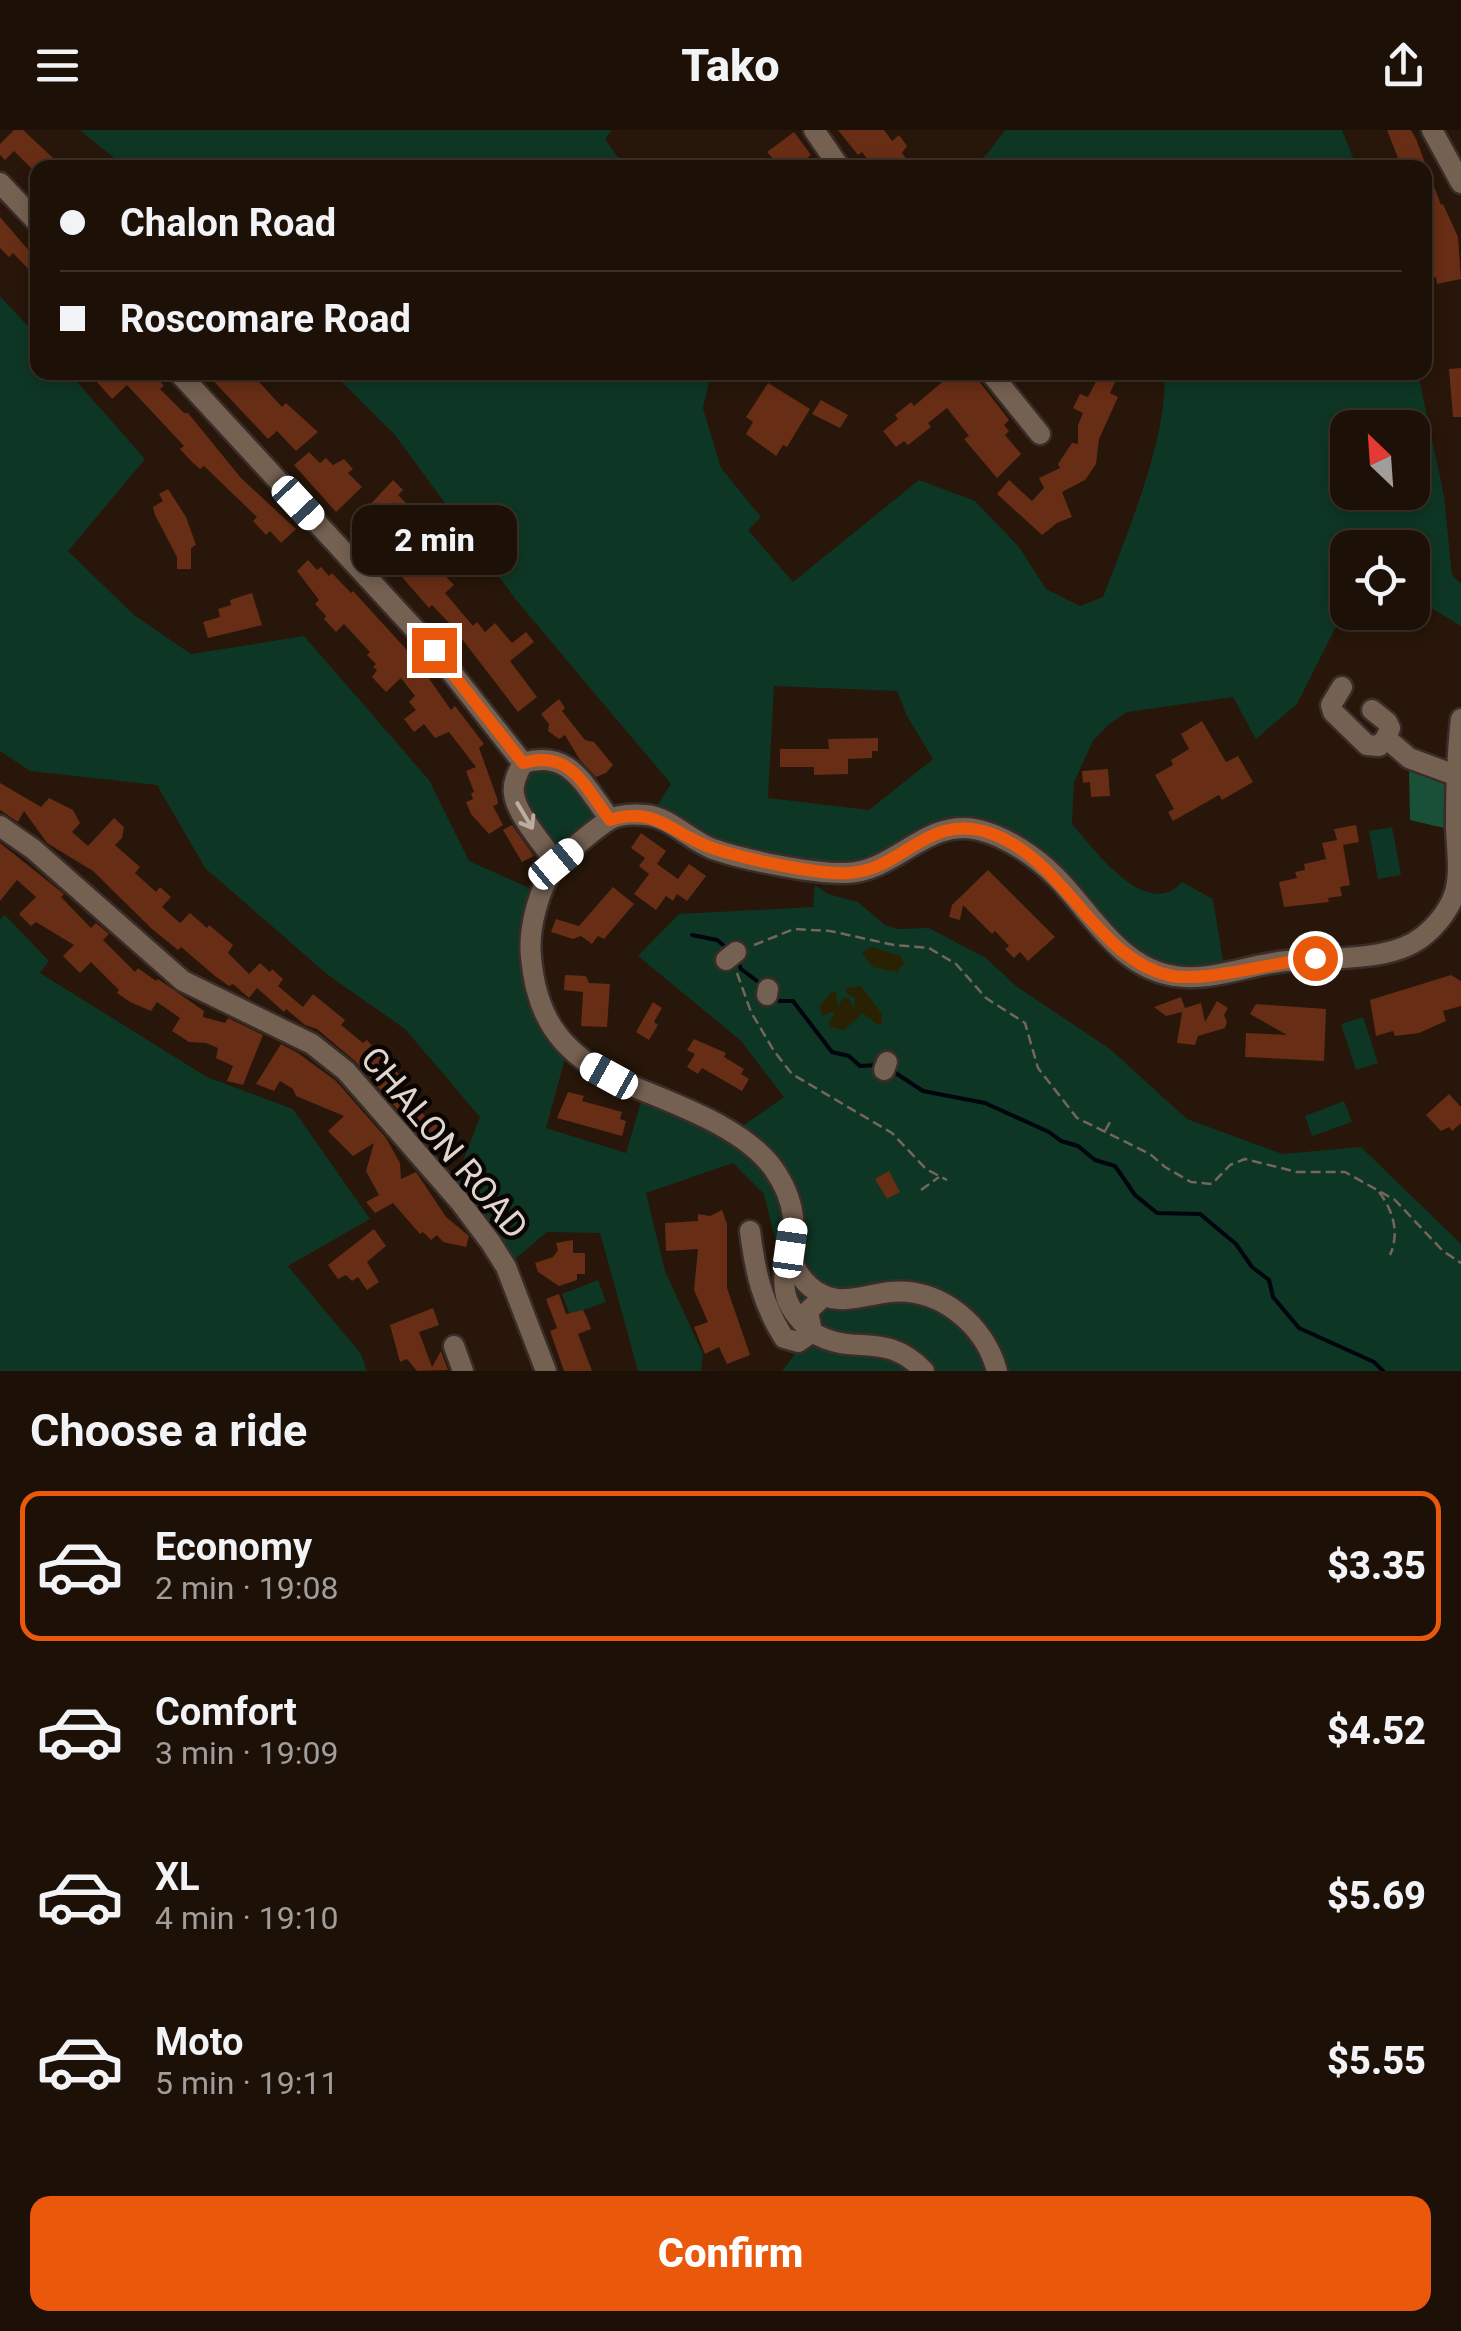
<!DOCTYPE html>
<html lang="en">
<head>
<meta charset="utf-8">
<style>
	:root { --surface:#1d1007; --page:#251911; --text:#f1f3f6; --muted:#a09d9b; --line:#3b3028; --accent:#ea580c }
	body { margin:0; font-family:Roboto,sans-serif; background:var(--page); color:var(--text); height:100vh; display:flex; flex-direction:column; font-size:38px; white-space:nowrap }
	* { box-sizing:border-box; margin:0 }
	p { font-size:32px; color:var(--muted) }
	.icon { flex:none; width:55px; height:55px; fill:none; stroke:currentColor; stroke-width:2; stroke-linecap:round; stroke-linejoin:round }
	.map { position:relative; height:1241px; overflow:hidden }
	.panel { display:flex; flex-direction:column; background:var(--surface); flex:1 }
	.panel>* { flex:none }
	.hud { position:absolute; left:30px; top:30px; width:1402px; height:220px; border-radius:20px; box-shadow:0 5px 15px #0003,0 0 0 2px var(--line); display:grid; align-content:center; height:220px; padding:0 30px; background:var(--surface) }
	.needle { width:65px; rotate:335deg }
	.controls { position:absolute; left:1330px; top:280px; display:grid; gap:20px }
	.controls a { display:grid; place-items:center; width:100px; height:100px; border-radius:20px; background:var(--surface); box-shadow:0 5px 15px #0003,0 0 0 2px var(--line); font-size:50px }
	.end { position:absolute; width:45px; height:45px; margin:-22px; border:12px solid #ea580c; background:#fff; box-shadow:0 0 0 5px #fff }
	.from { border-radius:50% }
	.bubble { position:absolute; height:70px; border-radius:20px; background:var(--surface); box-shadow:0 5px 15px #0003,0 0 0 2px var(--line); font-size:32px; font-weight:800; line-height:70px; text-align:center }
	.car { position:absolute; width:30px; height:60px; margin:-30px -15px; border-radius:12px; box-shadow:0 0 8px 2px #0007; background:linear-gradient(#fff 24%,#345 0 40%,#fff 0 76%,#345 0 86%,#fff 0) }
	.hud b { display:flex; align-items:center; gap:35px; height:95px; font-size:38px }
	.hud b+b { border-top:2px solid var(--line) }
	.hud i { width:25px; height:25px; background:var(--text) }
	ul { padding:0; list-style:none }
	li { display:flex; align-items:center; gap:30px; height:150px; margin:0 20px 15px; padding:0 10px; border:5px solid transparent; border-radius:20px }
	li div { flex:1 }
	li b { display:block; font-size:38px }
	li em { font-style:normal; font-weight:800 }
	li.active { border-color:var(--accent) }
	li>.icon { width:90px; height:90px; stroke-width:1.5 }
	h2 { padding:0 30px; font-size:45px; line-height:120px }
	.button { display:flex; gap:20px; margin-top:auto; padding:20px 30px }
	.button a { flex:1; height:115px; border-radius:20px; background:var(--accent); color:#fff; font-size:40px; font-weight:800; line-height:115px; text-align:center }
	header { display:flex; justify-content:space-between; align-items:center; height:130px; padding:0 30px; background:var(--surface); font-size:45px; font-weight:800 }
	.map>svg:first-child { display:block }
	.green { fill:#0e3624; fill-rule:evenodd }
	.forest { fill:#185137 }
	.sand { fill:#292101 }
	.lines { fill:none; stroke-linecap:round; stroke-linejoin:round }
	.stream { stroke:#00040c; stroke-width:4 }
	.building { fill:#682d15 }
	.minor-casing { stroke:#392d29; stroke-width:25 }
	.path { stroke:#75665b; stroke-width:2.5; stroke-dasharray:10 5; stroke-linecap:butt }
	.minor { stroke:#756151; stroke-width:20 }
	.oneway { stroke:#bbada2 }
	.route { stroke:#ea580c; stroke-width:12 }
	.labels { text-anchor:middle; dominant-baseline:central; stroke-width:9; stroke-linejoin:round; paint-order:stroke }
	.street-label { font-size:35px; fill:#e1d6cd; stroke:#0a0502 }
</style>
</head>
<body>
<header><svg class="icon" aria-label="menu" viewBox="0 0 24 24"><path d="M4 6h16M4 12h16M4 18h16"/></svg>Tako<svg class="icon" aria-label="share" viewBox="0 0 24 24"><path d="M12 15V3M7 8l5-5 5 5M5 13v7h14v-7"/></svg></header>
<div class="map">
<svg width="1461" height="1241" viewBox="0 0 1461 1241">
	<rect width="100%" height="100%" fill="#271609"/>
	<!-- green -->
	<g class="green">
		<polygon points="80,0 612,0 605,9 625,37 125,37"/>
		<polygon points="1005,0 1342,0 1357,37 971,37 988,23"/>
		<polygon points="0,166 37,206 38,242 69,243 145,329 68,421 134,485 191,524 304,506 429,650 469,731 543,764 530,819 568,918 546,998 626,1023 644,962 734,1002 784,967 740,910 638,826 679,784 813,777 815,755 828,764 858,772 885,795 898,799 929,798 986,828 1016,856 1110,919 1187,989 1282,1024 1361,1017 1461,1114 1461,1241 782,1241 812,1202 792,1182 788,1118 778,1122 764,1064 733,1033 646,1063 665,1141 703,1224 701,1240 719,1241 638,1241 600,1103 547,1102 506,1137 451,1061 480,987 405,899 328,845 205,738 157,655 30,641 0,621"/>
		<path d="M333 243H711L703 278 721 338 761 387 748 400 793 452 919 350 975 371 1019 417 1046 459 1080 476 1103 467C1125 409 1170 302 1164 243H1418L1444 366 1452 445 1461 454V496L1413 467 1412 418H1348L1347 475 1297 574 1256 609 1233 567 1127 582 1108 595 1093 611 1074 652 1072 694C1094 719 1147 792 1182 752L1213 769 1225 842 1155 840 1056 747 975 699 863 741 733 723 651 685 671 654 516 470 395 305ZM1348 298H1412V362H1348ZM774 556 897 561 907 586 933 629 869 680 768 668Z"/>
		<polygon points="560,631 610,689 557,734 515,649 523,633"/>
		<polygon points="1392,697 1401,745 1378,749 1369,701"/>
		<polygon points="5,785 49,831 40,843 207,947 293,979 370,1089 288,1136 361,1224 367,1241 0,1241 0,789"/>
		<polygon points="1363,887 1378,933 1356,940 1341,894"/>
		<polygon points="1344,971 1352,992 1312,1006 1305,986"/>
		<polygon points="598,1150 606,1172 570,1185 562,1164"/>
	</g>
	<!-- forest -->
	<polygon class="forest" points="1409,638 1455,642 1461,702 1410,690"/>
	<!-- sand -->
	<g class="sand">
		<polygon points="871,817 900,826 904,833 897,842 873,837 862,823"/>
		<polygon points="861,856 882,884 882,893 878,895 863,883 844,900 830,897 828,894 835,884 832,882 822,886 820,876 831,863 836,862 838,878 843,867 849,869 854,879 855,868 847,864 845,859"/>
	</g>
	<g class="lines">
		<!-- stream -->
		<g class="stream">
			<polyline points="692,805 717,810 728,819"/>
			<polyline points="737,830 741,839 761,854"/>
			<polyline points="775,867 779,871 793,871 832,922 849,926 860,936 878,935"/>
			<polyline points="891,940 923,961 985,973 1049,1002 1061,1011 1078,1016 1095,1030 1115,1036 1135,1065 1157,1083 1200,1084 1236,1114 1252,1137 1269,1150 1273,1167 1299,1198 1374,1232 1383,1241"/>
		</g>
	</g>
	<!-- building -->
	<g class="building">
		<polygon points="14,0 23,0 53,28 43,38 38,38 38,45 14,21 5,30 0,25 0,14"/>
		<polygon points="838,0 884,0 892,11 899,5 907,16 902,23 913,38 874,38 862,22 858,25"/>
		<polygon points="1387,0 1411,0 1416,9 1441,75 1443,74 1458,107 1461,149 1437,154 1436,147 1432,148 1425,118 1425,38 1378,38 1398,28"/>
		<polygon points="794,2 811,25 808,27 815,38 781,38 767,22"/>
		<polygon points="0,87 31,123 38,117 38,149 13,123 9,127 0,118"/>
		<polygon points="1461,238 1461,287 1453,287 1449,239"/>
		<polygon points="88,242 152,242 164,256 160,259 184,283 188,283 241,348 296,399 281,413 270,401 266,405 253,391 257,387 204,336 200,339 192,332 180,319 184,316 127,255 112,269"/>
		<polygon points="205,242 250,242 282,277 286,273 318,302 296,321 277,301 268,309"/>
		<polygon points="954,242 972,242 1009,290 1004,295 1009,301 1005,305 1021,324 997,348 964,309 969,306 947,278 928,293 931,297 908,315 904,311 896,317 883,301 898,289 895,285 911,272 914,276"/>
		<polygon points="1101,242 1118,246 1110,263 1118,267 1099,309 1096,334 1085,350 1062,362 1072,387 1057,393 1042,405 997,364 1009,350 1032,371 1044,358 1039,348 1060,338 1058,334 1072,313 1078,314 1078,295 1083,283 1073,278 1080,264 1088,267"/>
		<polygon points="768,253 810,279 787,317 783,315 776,326 746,304 753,292 746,287"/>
		<polygon points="821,270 848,285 840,298 812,284"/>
		<polygon points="309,322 320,333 326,328 333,335 344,329 353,339 348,343 362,357 336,382 294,335"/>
		<polygon points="393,350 403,360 398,365 416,383 412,387 427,403 415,415 454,455 445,463 473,496 477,492 485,502 495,493 512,513 526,502 534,512 510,531 537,567 518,582 452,496 432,475 429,478 402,447 410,440 410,433 384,405 375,414 354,392"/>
		<polygon points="168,359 186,387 196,415 191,418 191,439 177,439 177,427 155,385 153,377 163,371 159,364"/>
		<polygon points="308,430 317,440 321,437 329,446 332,443 351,463 353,461 416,530 451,580 455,576 484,614 479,618 497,668 498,674 493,676 503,695 489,704 471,684 466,672 473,669 471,663 474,662 466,641 476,637 449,602 435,608 424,594 414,602 404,589 416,580 409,572 415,566 401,548 386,562 372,547 377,540 373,537 376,534 367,525 370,522 344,494 336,502 324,489 326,486 315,474 319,470 297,441"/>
		<polygon points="252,463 262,495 208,508 203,492 220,487 218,479 231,475 230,470"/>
		<polygon points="559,569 565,578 562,581 585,610 594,612 613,635 606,643 596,647 580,630 565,605 559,609 548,601 549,594 541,584"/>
		<polygon points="1202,591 1226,632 1238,626 1253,652 1222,670 1219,665 1212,669 1173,691 1168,682 1174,679 1155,645 1173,635 1171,630 1189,619 1181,604"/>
		<polygon points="878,608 878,621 872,621 872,628 848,629 848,644 814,645 814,637 780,637 780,619 829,619 828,609"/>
		<polygon points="1108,639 1110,666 1091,667 1090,652 1083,653 1082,641"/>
		<polygon points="0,653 41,677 49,668 73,680 80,693 72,702 88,716 114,688 124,697 122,708 115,715 140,737 135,743 156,762 160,757 171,767 162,777 180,793 190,783 207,798 209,795 233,815 228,823 249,844 260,833 270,842 272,839 283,849 278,856 303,877 313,864 345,890 341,895 363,913 367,910 375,919 381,914 392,926 389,932 406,953 399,959 427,988 431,984 450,1008 446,1011 449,1014 437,1024 355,931 317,899 305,895 286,879 284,882 257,858 249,868 233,854 229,856 215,846 181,817 178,820 152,799 93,741 47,713 24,681 18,692 0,680"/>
		<polygon points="512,695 534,726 522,732 503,700"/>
		<polygon points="1356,695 1359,712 1343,715 1350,755 1340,757 1342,766 1328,768 1329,772 1284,777 1279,752 1297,748 1295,742 1305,740 1304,734 1326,729 1322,713 1337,710 1334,699"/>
		<polygon points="641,703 666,721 657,734 678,749 689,734 706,746 687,771 677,764 673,771 666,766 656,780 634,764 649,744 639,736 645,728 631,718"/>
		<polygon points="0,713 64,764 61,767 91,798 96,793 109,804 103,810 135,842 138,838 156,851 158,849 204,881 203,887 225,893 228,888 263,905 243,955 227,951 233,936 216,928 218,918 206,913 189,912 172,901 180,888 157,872 151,881 130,872 117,863 119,860 91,832 80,843 63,826 74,815 36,792 31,796 19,784 36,767 17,750 0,771"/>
		<polygon points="988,740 1055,807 1028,831 1020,822 1014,828 1005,819 1009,816 995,801 992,804 963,775 960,790 949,787 952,775"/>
		<polygon points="613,757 634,774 604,809 598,806 592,814 581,806 573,809 551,802 556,789 579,796"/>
		<polygon points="565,845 586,846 589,853 610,854 607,897 581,896 583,862 564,860"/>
		<polygon points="1451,845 1461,851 1461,876 1443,881 1446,891 1419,903 1395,906 1393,901 1376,906 1370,870"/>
		<polygon points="1181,867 1185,878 1201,873 1205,892 1217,871 1228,878 1224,885 1227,892 1225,898 1198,906 1195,915 1177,913 1182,882 1166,886 1154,877"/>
		<polygon points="653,872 662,878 654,892 658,895 649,910 636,902"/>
		<polygon points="1256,874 1326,879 1324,931 1245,927 1246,903 1287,905 1250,884"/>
		<polygon points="694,909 726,923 724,927 744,939 741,944 749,949 742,961 702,938 698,944 687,937 695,924 687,920"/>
		<polygon points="281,914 298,923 336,951 386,1008 400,1033 401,1049 416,1042 446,1087 469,1106 466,1117 443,1112 437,1105 431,1110 423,1102 420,1104 393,1073 375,1083 366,1072 379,1065 366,1041 374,1013 353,1026 328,1001 344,986 296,966 293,959 280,951 274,961 256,954"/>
		<polygon points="568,962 584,966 582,971 622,982 620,989 626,991 622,1006 557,988"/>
		<polygon points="1449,964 1461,977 1461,993 1452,1001 1449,997 1441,1001 1426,985"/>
		<polygon points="889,1041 900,1062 887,1069 875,1049"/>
		<polygon points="722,1080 727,1094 727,1158 750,1225 727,1234 719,1217 705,1224 694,1197 708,1192 694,1160 698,1119 666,1121 665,1093 698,1091 698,1084 710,1086"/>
		<polygon points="374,1099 386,1116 367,1132 379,1152 367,1160 358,1147 352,1151 346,1145 338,1149 328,1135"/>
		<polygon points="573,1110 573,1123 585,1123 585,1144 577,1144 577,1150 559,1156 538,1142 535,1133 553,1127 558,1120 556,1113"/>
		<polygon points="559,1164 566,1184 583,1180 587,1188 591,1199 578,1204 592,1241 564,1241 550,1201 557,1198 546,1169"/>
		<polygon points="433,1178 439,1195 419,1202 432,1237 441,1221 448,1240 417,1241 407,1229 400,1232 390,1195"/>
	</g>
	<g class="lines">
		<!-- minor casing -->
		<g class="minor-casing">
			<g id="minor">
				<polyline points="814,0 840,38"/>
				<polyline points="1432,0 1461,53"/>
				<polyline points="0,53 38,93"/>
				<polyline points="178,242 434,520 523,633"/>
				<polyline points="990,242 1040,304"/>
				<polyline points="1342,557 1331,575 1333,582 1367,615 1379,616 1386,608 1409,628 1455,645"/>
				<polyline points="1372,580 1387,592 1390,598 1386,608"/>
				<polyline points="0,696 33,719 183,851 312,914 346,941 461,1073 491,1113 506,1137 546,1241"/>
				<path d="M557 734C545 717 516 684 514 664 512 653 518 642 523 633 571 619 584 656 610 689"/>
				<polyline points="726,830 736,822"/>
				<polyline points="767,865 768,859"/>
				<polyline points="884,940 887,932"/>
				<path d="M750 1101C755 1141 762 1173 784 1208L798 1212 812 1202C782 1175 780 1159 789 1120"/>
				<path d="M824 1166 808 1181 812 1202C854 1228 884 1199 924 1241"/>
				<polyline points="454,1216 463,1241"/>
				<path d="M997 1241C985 1195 940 1157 890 1162 869 1164 843 1175 823 1165 805 1157 791 1137 789 1117 789 1107 794 1097 793 1087 791 1070 783 1052 773 1038 739 992 660 970 609 946 558 919 536 884 531 827 528 799 539 756 557 734 567 722 596 698 609 690 619 684 635 684 646 685 669 687 691 711 713 719 744 730 814 744 846 743 896 742 926 687 979 700 1007 707 1035 726 1056 747 1091 782 1119 838 1175 846 1211 852 1250 834 1287 831 1323 828 1381 831 1413 813 1431 803 1449 782 1455 762 1461 740 1456 716 1456 694 1456 658 1457 624 1461 589"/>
			</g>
		</g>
		<!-- path -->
		<g class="path">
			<polyline points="754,815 794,799 830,801 894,815 929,818 956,834 986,868 1025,893 1038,938 1077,988 1150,1024 1165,1037 1191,1052 1212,1054 1230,1035 1245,1029 1297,1042 1345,1042 1395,1070 1443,1121 1461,1133"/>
			<polyline points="737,843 751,882 774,921 792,944 892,1003 926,1039 947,1050"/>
			<polyline points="1105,1001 1110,992"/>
			<polyline points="921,1060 939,1047"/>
			<path d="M1379 1062C1393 1080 1400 1103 1390 1125"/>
		</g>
		<!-- minor -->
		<use href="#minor" class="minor"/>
	</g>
	<!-- one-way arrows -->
	<defs><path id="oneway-shaft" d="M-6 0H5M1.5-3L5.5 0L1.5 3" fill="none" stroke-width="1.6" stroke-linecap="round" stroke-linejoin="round" transform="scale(2.5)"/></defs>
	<use class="oneway" href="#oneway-shaft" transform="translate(525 686) rotate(59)"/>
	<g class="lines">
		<!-- route -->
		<path class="route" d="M434 520 523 633C571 619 584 656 610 690 659 675 673 706 715 719 747 729 816 745 849 743 904 740 926 682 990 703 1067 730 1096 831 1172 846 1205 852 1277 832 1315 828"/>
	</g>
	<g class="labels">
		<!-- street labels -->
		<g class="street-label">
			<text transform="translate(444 1013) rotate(50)">CHALON ROAD</text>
		</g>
	</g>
</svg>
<div class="controls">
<a><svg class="needle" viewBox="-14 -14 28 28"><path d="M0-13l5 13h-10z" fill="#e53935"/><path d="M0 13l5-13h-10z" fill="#a09d9b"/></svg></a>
<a><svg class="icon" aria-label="locate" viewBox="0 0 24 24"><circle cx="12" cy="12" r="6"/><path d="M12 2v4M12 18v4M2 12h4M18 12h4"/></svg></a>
</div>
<i class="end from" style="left:1315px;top:828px"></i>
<i class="end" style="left:434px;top:520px"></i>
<div class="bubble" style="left:352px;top:375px;width:165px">2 min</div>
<i class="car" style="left:298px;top:373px;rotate:137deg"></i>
<i class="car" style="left:556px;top:734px;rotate:50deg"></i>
<i class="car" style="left:609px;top:946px;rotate:299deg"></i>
<i class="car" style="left:790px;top:1118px;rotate:8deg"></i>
<div class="hud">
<b><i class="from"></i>Chalon Road</b>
<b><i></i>Roscomare Road</b>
</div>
</div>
<section class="panel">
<h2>Choose a ride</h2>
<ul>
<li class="active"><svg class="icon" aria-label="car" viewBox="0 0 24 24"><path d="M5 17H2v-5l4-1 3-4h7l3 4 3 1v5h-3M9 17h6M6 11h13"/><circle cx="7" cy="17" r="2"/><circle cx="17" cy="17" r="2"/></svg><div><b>Economy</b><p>2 min · 19:08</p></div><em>$3.35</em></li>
<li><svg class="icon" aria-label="car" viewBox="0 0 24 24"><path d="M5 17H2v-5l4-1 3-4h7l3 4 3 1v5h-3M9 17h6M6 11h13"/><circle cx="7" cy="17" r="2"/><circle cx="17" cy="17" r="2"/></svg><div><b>Comfort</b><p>3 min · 19:09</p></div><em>$4.52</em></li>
<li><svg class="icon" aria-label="car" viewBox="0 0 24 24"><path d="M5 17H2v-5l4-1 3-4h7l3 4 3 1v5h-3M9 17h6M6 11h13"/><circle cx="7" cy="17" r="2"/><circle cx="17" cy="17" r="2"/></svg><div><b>XL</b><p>4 min · 19:10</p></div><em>$5.69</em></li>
<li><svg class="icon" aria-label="car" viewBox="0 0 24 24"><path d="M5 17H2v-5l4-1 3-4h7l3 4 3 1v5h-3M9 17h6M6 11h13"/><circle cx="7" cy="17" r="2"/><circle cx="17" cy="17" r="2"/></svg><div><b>Moto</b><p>5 min · 19:11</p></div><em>$5.55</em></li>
</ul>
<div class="button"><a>Confirm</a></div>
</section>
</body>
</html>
